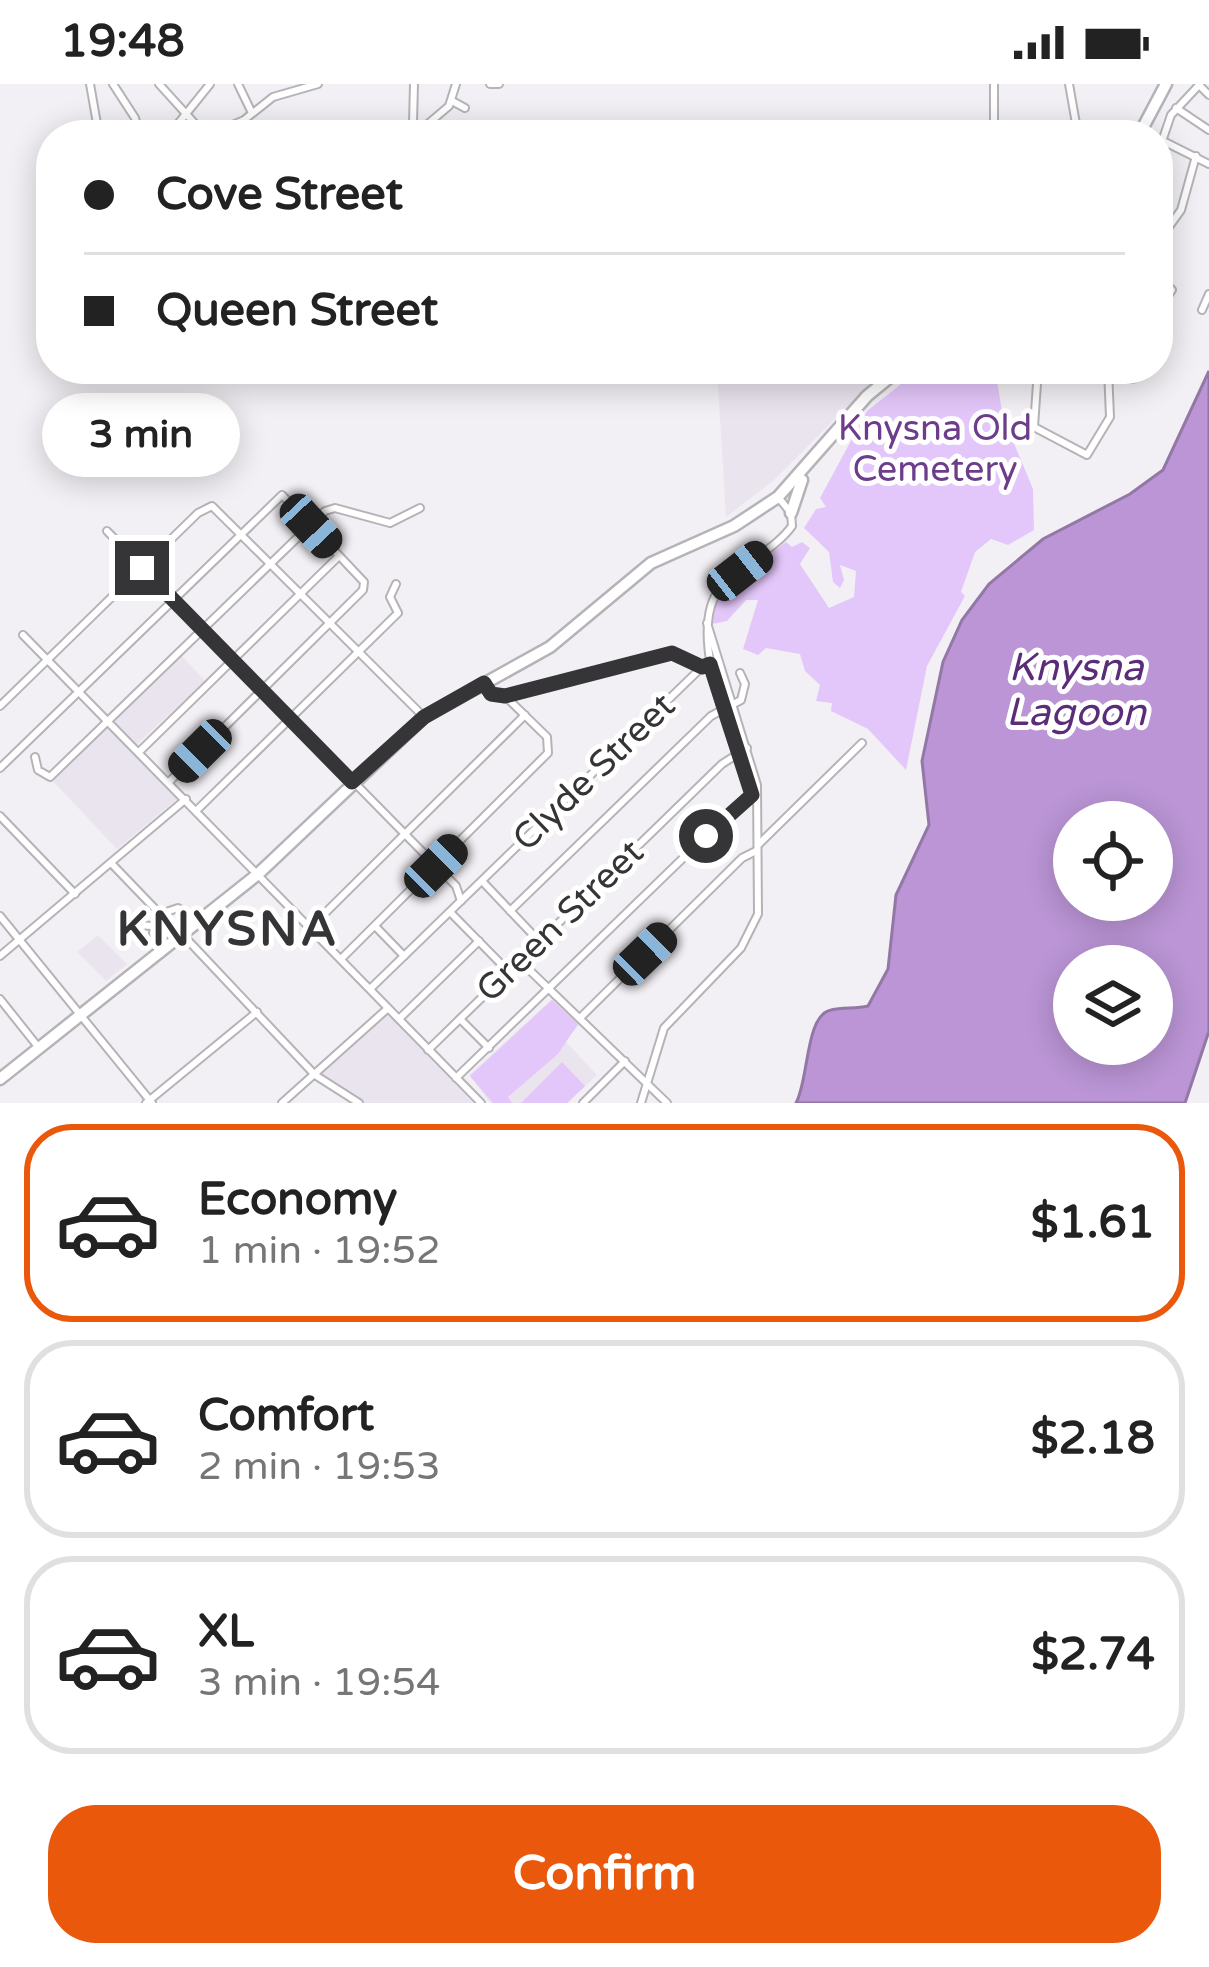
<!DOCTYPE html>
<html lang="en">
<head>
<meta charset="utf-8">
<style>
	:root { --surface:#fff; --page:#f6f6f6; --text:#222; --muted:#767676; --line:#e0e0e0; --accent:#ea580c }
	body { margin:0; font-family:"Varela Round",sans-serif; background:var(--page); color:var(--text); height:100vh; display:flex; flex-direction:column; font-size:45px; white-space:nowrap }
	* { box-sizing:border-box; margin:0 }
	p { font-size:39px; color:var(--muted) }
	.icon { flex:none; width:66px; height:66px; fill:none; stroke:currentColor; stroke-width:2; stroke-linecap:round; stroke-linejoin:round }
	.map { position:relative; height:1019px; overflow:hidden }
	.side { display:flex; flex-direction:column; background:var(--surface); flex:1 }
	.side>* { flex:none }
	.guide { position:absolute; left:36px; top:36px; width:1137px; height:264px; border-radius:48px; box-shadow:0 6px 30px #0003; display:grid; align-content:center; height:264px; padding:0 48px; background:var(--surface) }
	.tools { position:absolute; left:1053px; top:717px; display:grid; gap:24px }
	.tools a { display:grid; place-items:center; width:120px; height:120px; border-radius:50%; background:var(--surface); box-shadow:0 6px 30px #0003; font-size:60px }
	.end { position:absolute; width:54px; height:54px; margin:-27px; border:15px solid #353436; background:#fff; box-shadow:0 0 0 6px #fff }
	.from { border-radius:50% }
	.bubble { position:absolute; height:84px; border-radius:42px; background:var(--surface); box-shadow:0 6px 30px #0003; font-size:39px; font-weight:700; line-height:84px; text-align:center }
	.car { position:absolute; width:36px; height:72px; margin:-36px -18px; border-radius:15px; box-shadow:0 0 9px 3px #0007; background:linear-gradient(#222 24%,#8ab4d8 0 40%,#222 0 76%,#8ab4d8 0 86%,#222 0) }
	.guide b { display:flex; align-items:center; gap:42px; height:114px; font-size:45px }
	.guide b+b { border-top:3px solid var(--line) }
	.guide i { width:30px; height:30px; background:var(--text) }
	ul { padding:21px 0 0; list-style:none }
	li { display:flex; align-items:center; gap:36px; height:198px; margin:0 24px 18px; padding:0 24px; border:6px solid var(--line); border-radius:48px }
	li div { flex:1 }
	li b { display:block; font-size:45px }
	li em { font-style:normal; font-weight:700 }
	li.active { border-color:var(--accent) }
	li>.icon { width:108px; height:108px; stroke-width:1.5 }
	.action { display:flex; gap:24px; margin-top:auto; padding:24px 48px }
	.action a { flex:1; height:138px; border-radius:48px; background:var(--accent); color:#fff; font-size:48px; font-weight:700; line-height:138px; text-align:center }
	.status { display:flex; justify-content:space-between; align-items:center; height:84px; padding:0 60px; background:var(--surface); direction:ltr }
	.status svg { height:33px; fill:currentColor }
	.map>svg:first-child { display:block }
	.built { fill:#eae4ef }
	.green { fill:#e4c7fa }
	.water { fill:#bb95d6; stroke:#9378a6; stroke-width:3; fill-rule:evenodd }
	.lines { fill:none; stroke-linecap:round; stroke-linejoin:round }
	.minor-casing { stroke:#b6b3b8; stroke-width:10 }
	.highway-casing { stroke:#b6b3b8; stroke-width:15 }
	.minor { stroke:#fff; stroke-width:6 }
	.highway { stroke:#fff; stroke-width:10 }
	.route { stroke:#353436; stroke-width:15 }
	.labels { text-anchor:middle; dominant-baseline:central; stroke-width:10; stroke-linejoin:round; paint-order:stroke }
	.park-label { font-size:36px; fill:#6d3d8b; stroke:#fff }
	.street-label { font-size:36px; fill:#353436; stroke:#fff }
	.water-label { font-size:39px; font-style:italic; fill:#5b2c78; stroke:#fff }
	.district-label { font-size:48px; font-weight:bold; letter-spacing:3px; fill:#353436; stroke:#fff }
</style>
</head>
<body>
<div class="status"><b>19:48</b><svg viewBox="0 0 49 12"><path d="M0 12V9h3v3zM5 12V6h3v6zM10 12V3h3v9zM15 12V0h3v12zM26 1h20v11H26zM47 4h2v5h-2z"/></svg></div>
<div class="map">
<svg width="1209" height="1019" viewBox="0 0 1209 1019">
	<rect width="100%" height="100%" fill="#f3f0f5"/>
	<!-- built -->
	<g class="built">
		<polygon points="717,285 885,285 773,397 726,433"/>
		<polygon points="180,570 205,597 136,661 111,637"/>
		<polygon points="106,641 178,714 117,765 51,695"/>
		<polygon points="98,851 127,880 106,897 77,868"/>
		<polygon points="553,914 580,940 565,957 597,991 568,1019 490,1019 469,991"/>
		<polygon points="387,930 473,1019 364,1019 318,990"/>
	</g>
	<!-- green -->
	<g class="green">
		<path d="M920 285H995L1003 333 1033 405 1034 446 1008 461 991 455 975 468 961 508 965 512 927 582 906 686 868 645 831 627 832 619 816 617 820 601 805 587 800 570 766 564 758 571 743 565 758 516H746L727 537 712 540C710 521 718 510 733 499L750 500 756 480 786 458 792 463 802 458 810 464 800 480 829 524 854 513 856 487 840 481 844 496 840 504 833 498 829 468 804 444 816 425 826 423 820 414 867 327Z"/>
		<polygon points="552,916 578,940 558,970 508,1013 512,1019 493,1019 470,992"/>
		<polygon points="562,978 585,1002 567,1019 521,1019"/>
	</g>
	<!-- water -->
	<path class="water" d="M1209 287V947L1185 1019H796C809 996 805 931 831 926 843 923 855 925 868 922L888 885 896 811 929 741 922 677 943 578 962 536 989 500 1043 455 1130 410 1163 386ZM1152 738V816H1074V738ZM1152 882V960H1074V882Z"/>
	<g class="lines">
		<!-- minor casing -->
		<g class="minor-casing">
			<g id="minor">
				<polyline points="90,0 99,51"/>
				<polyline points="113,0 135,34 140,51"/>
				<polyline points="159,0 198,43 212,50 244,36 273,13 318,0"/>
				<polyline points="238,0 252,29"/>
				<polyline points="414,0 413,39 423,44 449,22 456,0"/>
				<polyline points="490,0 499,0"/>
				<polyline points="994,0 994,51"/>
				<polyline points="1069,0 1078,51"/>
				<polyline points="1199,1 1209,11"/>
				<polyline points="452,17 465,24"/>
				<polyline points="1176,24 1209,46"/>
				<polyline points="169,51 210,0"/>
				<polyline points="1161,56 1209,80"/>
				<polyline points="1158,69 1171,31 1200,0"/>
				<polyline points="1158,158 1181,126 1196,72"/>
				<polyline points="1158,191 1172,206 1158,226"/>
				<polyline points="1202,226 1209,210"/>
				<polyline points="1038,285 1034,343 1087,371 1110,333 1108,285"/>
				<polyline points="1109,295 1133,295"/>
				<polyline points="107,447 456,802 461,817"/>
				<polyline points="23,551 481,1019"/>
				<polyline points="486,601 494,611 505,612 672,569 702,583"/>
				<polyline points="0,622 198,429 212,422 423,632"/>
				<polyline points="139,668 338,473"/>
				<polyline points="35,673 38,686 50,693 325,427 335,424 390,439 420,424"/>
				<polyline points="0,684 282,411 364,498 363,506 169,698"/>
				<path d="M753 715C736 663 683 548 721 503 741 479 774 467 792 442L791 429 778 413"/>
				<polyline points="197,726 398,529 390,513 396,500"/>
				<polyline points="0,732 75,810"/>
				<polyline points="759,760 862,659"/>
				<polyline points="111,779 160,830"/>
				<polyline points="482,797 537,855"/>
				<polyline points="510,827 711,632 741,616 745,600 740,589"/>
				<polyline points="451,829 508,887"/>
				<polyline points="0,832 152,1019"/>
				<polyline points="121,840 152,842"/>
				<polyline points="375,842 404,872"/>
				<polyline points="311,843 525,631"/>
				<polyline points="182,850 315,991 359,1019"/>
				<polyline points="161,867 153,849 160,830 178,824 198,837"/>
				<polyline points="0,872 186,715"/>
				<polyline points="341,875 548,669 547,653 505,612"/>
				<polyline points="519,876 667,1019"/>
				<polyline points="370,905 702,583 718,579"/>
				<polyline points="0,915 39,964"/>
				<polyline points="581,933 742,774 756,767"/>
				<polyline points="399,935 479,857"/>
				<polyline points="460,935 489,964"/>
				<polyline points="428,966 722,680 747,664"/>
				<polyline points="456,994 742,717 756,711"/>
				<polyline points="146,1019 257,928"/>
				<polyline points="282,1019 387,925"/>
				<polyline points="583,1019 625,977"/>
				<polyline points="641,1019 664,944 741,864 758,830 757,701 707,539"/>
			</g>
		</g>
		<!-- highway casing -->
		<g class="highway-casing">
			<g id="highway">
				<polyline points="1139,51 1166,0"/>
				<polyline points="791,429 802,396"/>
				<polyline points="0,995 258,790 424,633 550,563 651,479 734,442 778,413 867,312 900,285"/>
			</g>
		</g>
		<!-- minor -->
		<use href="#minor" class="minor"/>
		<!-- highway -->
		<use href="#highway" class="highway"/>
	</g>
	<g class="lines">
		<!-- route -->
		<polyline class="route" points="142,484 352,698 424,633 484,599 491,610 505,612 672,569 702,583 710,580 752,711 706,752"/>
	</g>
	<g class="labels">
		<!-- park labels -->
		<g class="park-label">
			<text x="935" y="344">Knysna Old<tspan x="935" dy="41">Cemetery</tspan></text>
		</g>
		<!-- street labels -->
		<g class="street-label">
			<text transform="translate(594 688) rotate(-44)">Clyde Street</text>
			<text transform="translate(560 837) rotate(-44)">Green Street</text>
		</g>
		<!-- water labels -->
		<g class="water-label">
			<text x="1076" y="583">Knysna<tspan x="1076" dy="45">Lagoon</tspan></text>
		</g>
		<!-- district labels -->
		<g class="district-label">
			<text x="228" y="846">KNYSNA</text>
		</g>
	</g>
</svg>
<div class="tools">
<a><svg class="icon" aria-label="locate" viewBox="0 0 24 24"><circle cx="12" cy="12" r="6"/><path d="M12 2v4M12 18v4M2 12h4M18 12h4"/></svg></a>
<a><svg class="icon" aria-label="layers" viewBox="0 0 24 24"><path d="M12 4l9 5-9 5-9-5zM3 14l9 5 9-5"/></svg></a>
</div>
<i class="end from" style="left:706px;top:752px"></i>
<i class="end" style="left:142px;top:484px"></i>
<div class="bubble" style="left:42px;top:309px;width:198px">3 min</div>
<i class="car" style="left:311px;top:442px;rotate:137deg"></i>
<i class="car" style="left:740px;top:487px;rotate:52deg"></i>
<i class="car" style="left:200px;top:667px;rotate:225deg"></i>
<i class="car" style="left:436px;top:782px;rotate:45deg"></i>
<i class="car" style="left:645px;top:870px;rotate:46deg"></i>
<div class="guide">
<b><i class="from"></i>Cove Street</b>
<b><i></i>Queen Street</b>
</div>
</div>
<section class="side">
<ul>
<li class="active"><svg class="icon" aria-label="car" viewBox="0 0 24 24"><path d="M5 17H2v-5l4-1 3-4h7l3 4 3 1v5h-3M9 17h6M6 11h13"/><circle cx="7" cy="17" r="2"/><circle cx="17" cy="17" r="2"/></svg><div><b>Economy</b><p>1 min · 19:52</p></div><em>$1.61</em></li>
<li><svg class="icon" aria-label="car" viewBox="0 0 24 24"><path d="M5 17H2v-5l4-1 3-4h7l3 4 3 1v5h-3M9 17h6M6 11h13"/><circle cx="7" cy="17" r="2"/><circle cx="17" cy="17" r="2"/></svg><div><b>Comfort</b><p>2 min · 19:53</p></div><em>$2.18</em></li>
<li><svg class="icon" aria-label="car" viewBox="0 0 24 24"><path d="M5 17H2v-5l4-1 3-4h7l3 4 3 1v5h-3M9 17h6M6 11h13"/><circle cx="7" cy="17" r="2"/><circle cx="17" cy="17" r="2"/></svg><div><b>XL</b><p>3 min · 19:54</p></div><em>$2.74</em></li>
</ul>
<div class="action"><a>Confirm</a></div>
</section>
</body>
</html>
